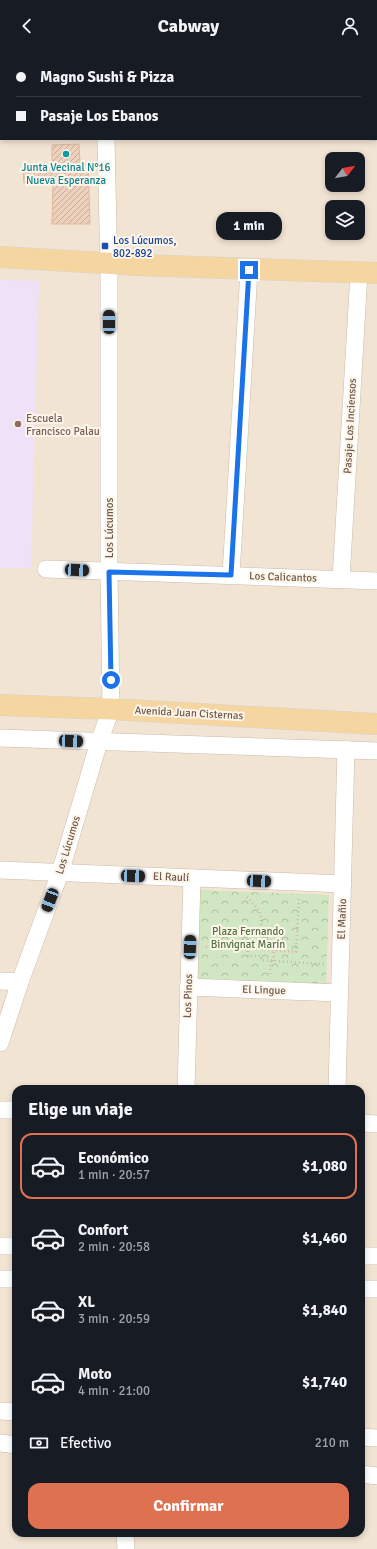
<!DOCTYPE html>
<html lang="es">
<head>
<meta charset="utf-8">
<style>
	:root { --surface:#171b24; --page:#242831; --text:#f1f3f6; --muted:#9ea1a6; --line:#363941; --accent:#dd7150 }
	body { margin:0; font-family:Signika,sans-serif; background:var(--page); color:var(--text); height:100vh; display:flex; flex-direction:column; font-size:15px; white-space:nowrap }
	* { box-sizing:border-box; margin:0 }
	p { font-size:13px; color:var(--muted) }
	.icon { flex:none; width:22px; height:22px; fill:none; stroke:currentColor; stroke-width:2; stroke-linecap:round; stroke-linejoin:round }
	.map { position:relative; flex:1; overflow:hidden }
	.sheet { position:absolute; left:12px; top:1033px; width:353px; height:452px; display:flex; flex-direction:column; background:var(--surface); border-radius:12px; box-shadow:0 2px 6px #0003 }
	.sheet>* { flex:none }
	.banner { position:absolute; left:0px; top:0px; width:377px; height:88px; box-shadow:0 2px 6px #0003; display:grid; align-content:center; height:88px; padding:0 16px; background:var(--surface) }
	.needle { width:26px; rotate:59deg }
	.controls { position:absolute; left:325px; top:100px; display:grid; gap:8px }
	.controls a { display:grid; place-items:center; width:40px; height:40px; border-radius:8px; background:var(--surface); box-shadow:0 2px 6px #0003; font-size:20px }
	.end { position:absolute; width:18px; height:18px; margin:-9px; border:5px solid #1a73e8; background:#fff; box-shadow:0 0 0 2px #fff }
	.from { border-radius:50% }
	.bubble { position:absolute; height:28px; border-radius:12px; background:var(--surface); box-shadow:0 2px 6px #0003; font-size:13px; font-weight:700; line-height:28px; text-align:center }
	.car { position:absolute; width:12px; height:24px; margin:-12px -6px; border-radius:5px; box-shadow:0 0 3px 1px #0007; background:linear-gradient(#222 24%,#8ab4d8 0 40%,#222 0 76%,#8ab4d8 0 86%,#222 0) }
	.banner b { display:flex; align-items:center; gap:14px; height:38px; font-size:15px }
	.banner b+b { border-top:1px solid var(--line) }
	.banner i { width:10px; height:10px; background:var(--text) }
	ul { padding:0; list-style:none }
	li { display:flex; align-items:center; gap:12px; height:66px; margin:0 8px 6px; padding:0 8px; border:2px solid transparent; border-radius:12px }
	li div { flex:1 }
	li b { display:block; font-size:15px }
	li em { font-style:normal; font-weight:700 }
	li.selected { border-color:var(--accent) }
	li>.icon { width:36px; height:36px; stroke-width:1.5 }
	h2 { padding:0 16px; font-size:18px; line-height:48px }
	.pay { display:flex; align-items:center; gap:10px; height:44px; padding:0 16px; font-size:15px }
	.pay p { margin-inline-start:auto }
	.button { display:flex; gap:8px; margin-top:auto; padding:8px 16px }
	.button a { flex:1; height:46px; border-radius:12px; background:var(--accent); color:#fff; font-size:16px; font-weight:700; line-height:46px; text-align:center }
	header { display:flex; justify-content:space-between; align-items:center; height:52px; padding:0 16px; background:var(--surface); font-size:18px; font-weight:700 }
	.map>svg:first-child { display:block }
	.residential { fill:#f2e4d3; fill-rule:evenodd }
	.education { fill:#efe1f7 }
	.park { fill:url(#park-crowns) }
	.building { fill:url(#building-hatch); stroke:#e0b89e }
	.lines { fill:none; stroke-linecap:round; stroke-linejoin:round }
	.minor-casing { stroke:#cbbaab; stroke-width:18 }
	.major-casing { stroke:#d7d1cd; stroke-width:22 }
	.path { stroke:#d3b5a0; stroke-width:2.5; stroke-dasharray:1 3; stroke-linecap:butt }
	.minor { stroke:#fff; stroke-width:17 }
	.major { stroke:#f6d6a0; stroke-width:21 }
	.route { stroke:#1a73e8; stroke-width:5 }
	.culture-dot { fill:#0f9aa8; stroke:#fef6ea; stroke-width:1.5 }
	.transit-dot { fill:#1a4fb4; stroke:#fef6ea; stroke-width:1.5 }
	.education-dot { fill:#8d6e63; stroke:#fef6ea; stroke-width:1.5 }
	.labels { text-anchor:middle; dominant-baseline:central; stroke-width:4; stroke-linejoin:round; paint-order:stroke }
	.culture-label { font-size:11px; fill:#0d838f; stroke:#fef6ea }
	.transit-label { font-size:11px; fill:#164399; stroke:#fef6ea; text-anchor:start }
	.education-label { font-size:11px; fill:#785e54; stroke:#fef6ea; text-anchor:start }
	.street-label { font-size:11px; fill:#71594b; stroke:#fef6ea }
	.park-label { font-size:11px; fill:#537744; stroke:#fef6ea }
</style>
</head>
<body>
<header><svg class="icon" aria-label="back" viewBox="0 0 24 24"><path d="M15 5l-7 7 7 7"/></svg>Cabway<svg class="icon" aria-label="person" viewBox="0 0 24 24"><circle cx="12" cy="8" r="4"/><path d="M4 21q1-7 8-7t8 7"/></svg></header>
<div class="map">
<svg width="377" height="1497" viewBox="0 0 377 1497">
	<defs>
		<pattern id="park-crowns" width="20" height="18" patternUnits="userSpaceOnUse"><rect width="20" height="18" fill="#d1e7c3"/><path d="M2 6a3 3 0 1 1 6 0M12 15a3 3 0 1 1 6 0" fill="none" stroke="#aebea0"/></pattern>
		<pattern id="building-hatch" width="6" height="6" patternUnits="userSpaceOnUse"><rect width="6" height="6" fill="#eed1bd"/><path d="M-1 1l2-2M0 6l6-6M5 7l2-2" fill="none" stroke="#c5ad9c"/></pattern>
	</defs>
	<rect width="100%" height="100%" fill="#fbf2e4"/>
	<!-- residential -->
	<path class="residential" d="M0 0H377V1497H0ZM1 1H376V87H1ZM332 107H358V133H332ZM332 155H358V181H332ZM16 1037H361V1481H16Z"/>
	<!-- education -->
	<polygon class="education" points="0,228 39,229 31,516 0,516"/>
	<!-- park -->
	<g class="park">
		<polygon points="0,0 84,0 1,1 1,60"/>
		<polygon points="200,838 329,843 326,934 198,929"/>
	</g>
	<!-- building -->
	<polygon class="building" points="79,92 80,111 88,111 90,172 52,172 53,130 24,131 23,119 52,118 52,93"/>
	<g class="lines">
		<!-- minor casing -->
		<g class="minor-casing">
			<g id="minor">
				<polyline points="104,0 104,1"/>
				<polyline points="212,0 213,1"/>
				<polyline points="323,0 323,1"/>
				<polyline points="0,74 1,74"/>
				<polyline points="376,80 377,80"/>
				<polyline points="46,517 377,529"/>
				<polyline points="231,523 249,218"/>
				<polyline points="341,527 359,221"/>
				<polyline points="0,686 377,699"/>
				<polyline points="0,818 343,832"/>
				<polyline points="0,929 20,930"/>
				<polyline points="188,935 339,941"/>
				<polyline points="0,991 20,930 60,821 99,690 111,657 109,520 109,223 106,87"/>
				<polyline points="186,1037 192,826"/>
				<polyline points="337,1037 346,697"/>
				<polyline points="0,1058 16,1058"/>
				<polyline points="361,1071 377,1072"/>
				<polyline points="0,1194 16,1194"/>
				<polyline points="361,1204 377,1204"/>
				<polyline points="0,1227 16,1227"/>
				<polyline points="361,1237 377,1237"/>
				<polyline points="0,1359 16,1360"/>
				<polyline points="361,1385 377,1386"/>
				<polyline points="0,1391 16,1393"/>
				<polyline points="361,1422 377,1424"/>
				<polyline points="125,1481 126,1497"/>
			</g>
		</g>
		<!-- major casing -->
		<g class="major-casing">
			<g id="major">
				<polyline points="0,205 138,213 377,221"/>
				<polyline points="0,653 111,657 377,672"/>
			</g>
		</g>
		<!-- path -->
		<g class="path">
			<polyline points="247,845 259,858 261,865 261,897 296,900 299,847"/>
			<polyline points="206,895 248,897 248,904 261,904 261,908 324,912"/>
			<polyline points="273,909 274,898"/>
			<polyline points="270,922 271,909"/>
		</g>
		<!-- minor -->
		<use href="#minor" class="minor"/>
		<!-- major -->
		<use href="#major" class="major"/>
	</g>
	<g class="lines">
		<!-- route -->
		<polyline class="route" points="111,628 109,520 231,523 249,218"/>
	</g>
	<!-- markers -->
	<circle class="culture-dot" cx="66" cy="102" r="4"/>
	<rect class="transit-dot" x="101" y="190" width="8" height="8" rx="2"/>
	<circle class="education-dot" cx="18" cy="372" r="4"/>
	<g class="labels">
		<!-- culture labels -->
		<g class="culture-label">
			<text x="66" y="115">Junta Vecinal N°16<tspan x="66" dy="13">Nueva Esperanza</tspan></text>
		</g>
		<!-- transit labels -->
		<g class="transit-label">
			<text x="113" y="188">Los Lúcumos,<tspan x="113" dy="13">802-892</tspan></text>
		</g>
		<!-- education labels -->
		<g class="education-label">
			<text x="26" y="366">Escuela<tspan x="26" dy="13">Francisco Palau</tspan></text>
		</g>
		<!-- street labels -->
		<g class="street-label">
			<text transform="translate(350 374) rotate(-87)">Pasaje Los Inciensos</text>
			<text transform="translate(109 476) rotate(-90)">Los Lúcumos</text>
			<text transform="translate(283 525) rotate(2)">Los Calicantos</text>
			<text transform="translate(189 661) rotate(3)">Avenida Juan Cisternas</text>
			<text transform="translate(68 793) rotate(-73)">Los Lúcumos</text>
			<text transform="translate(171 825) rotate(2)">El Raulí</text>
			<text transform="translate(342 867) rotate(-88)">El Mañio</text>
			<text transform="translate(264 938) rotate(2)">El Lingue</text>
			<text transform="translate(188 944) rotate(-88)">Los Pinos</text>
		</g>
		<!-- park labels -->
		<g class="park-label">
			<text x="248" y="879">Plaza Fernando<tspan x="248" dy="13">Binvignat Marín</tspan></text>
		</g>
	</g>
</svg>
<div class="controls">
<a><svg class="needle" viewBox="-14 -14 28 28"><path d="M0-13l5 13h-10z" fill="#e53935"/><path d="M0 13l5-13h-10z" fill="#9ea1a6"/></svg></a>
<a><svg class="icon" aria-label="layers" viewBox="0 0 24 24"><path d="M12 4l9 5-9 5-9-5zM3 14l9 5 9-5"/></svg></a>
</div>
<i class="end from" style="left:111px;top:628px"></i>
<i class="end" style="left:249px;top:218px"></i>
<div class="bubble" style="left:216px;top:160px;width:66px">1 min</div>
<i class="car" style="left:109px;top:270px;rotate:0deg"></i>
<i class="car" style="left:77px;top:518px;rotate:93deg"></i>
<i class="car" style="left:71px;top:689px;rotate:92deg"></i>
<i class="car" style="left:133px;top:824px;rotate:92deg"></i>
<i class="car" style="left:259px;top:829px;rotate:93deg"></i>
<i class="car" style="left:50px;top:848px;rotate:201deg"></i>
<i class="car" style="left:190px;top:895px;rotate:2deg"></i>
<div class="banner">
<b><i class="from"></i>Magno Sushi &amp; Pizza</b>
<b><i></i>Pasaje Los Ebanos</b>
</div>
<section class="sheet">
<h2>Elige un viaje</h2>
<ul>
<li class="selected"><svg class="icon" aria-label="car" viewBox="0 0 24 24"><path d="M5 17H2v-5l4-1 3-4h7l3 4 3 1v5h-3M9 17h6M6 11h13"/><circle cx="7" cy="17" r="2"/><circle cx="17" cy="17" r="2"/></svg><div><b>Económico</b><p>1 min · 20:57</p></div><em>$1,080</em></li>
<li><svg class="icon" aria-label="car" viewBox="0 0 24 24"><path d="M5 17H2v-5l4-1 3-4h7l3 4 3 1v5h-3M9 17h6M6 11h13"/><circle cx="7" cy="17" r="2"/><circle cx="17" cy="17" r="2"/></svg><div><b>Confort</b><p>2 min · 20:58</p></div><em>$1,460</em></li>
<li><svg class="icon" aria-label="car" viewBox="0 0 24 24"><path d="M5 17H2v-5l4-1 3-4h7l3 4 3 1v5h-3M9 17h6M6 11h13"/><circle cx="7" cy="17" r="2"/><circle cx="17" cy="17" r="2"/></svg><div><b>XL</b><p>3 min · 20:59</p></div><em>$1,840</em></li>
<li><svg class="icon" aria-label="car" viewBox="0 0 24 24"><path d="M5 17H2v-5l4-1 3-4h7l3 4 3 1v5h-3M9 17h6M6 11h13"/><circle cx="7" cy="17" r="2"/><circle cx="17" cy="17" r="2"/></svg><div><b>Moto</b><p>4 min · 21:00</p></div><em>$1,740</em></li>
</ul>
<div class="pay"><svg class="icon" aria-label="cash" viewBox="0 0 24 24"><path d="M3 7h18v10H3z"/><circle cx="12" cy="12" r="2"/></svg>Efectivo<p>210 m</p></div>
<div class="button"><a>Confirmar</a></div>
</section>
</div>
</body>
</html>
